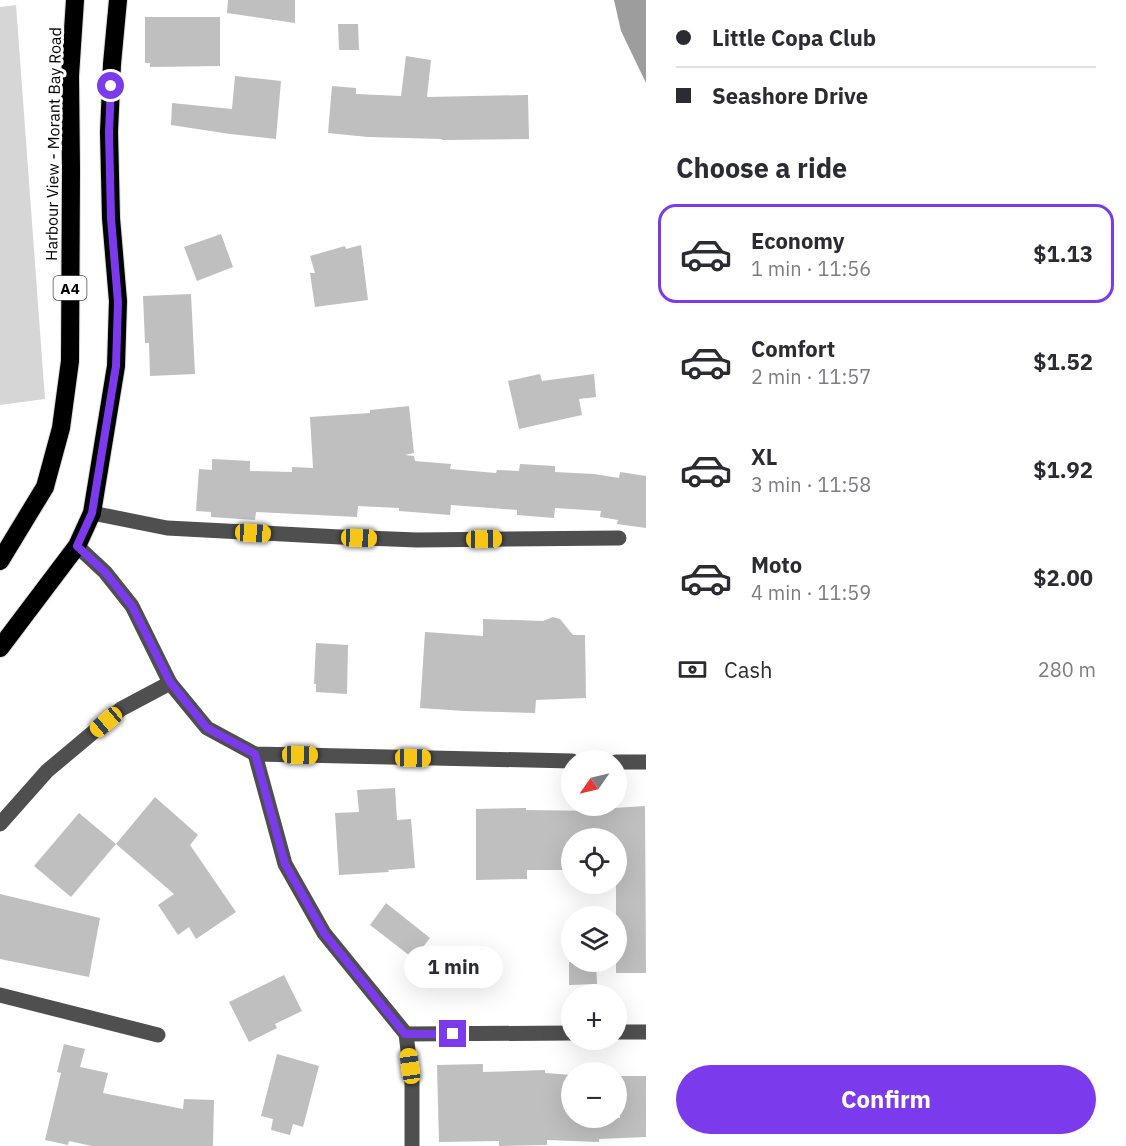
<!DOCTYPE html>
<html lang="en">
<head>
<meta charset="utf-8">
<style>
	:root { --surface:#fff; --page:#f7f7f7; --text:#2b2b33; --muted:#7c7c81; --line:#e1e1e2; --accent:#7c3aed }
	body { margin:0; font-family:"IBM Plex Sans",sans-serif; background:var(--page); color:var(--text); height:100vh; display:flex; flex-direction:column; font-size:22px; white-space:nowrap }
	* { box-sizing:border-box; margin:0 }
	p { font-size:20px; color:var(--muted) }
	.icon { flex:none; width:33px; height:33px; fill:none; stroke:currentColor; stroke-width:2; stroke-linecap:round; stroke-linejoin:round }
	.map { position:relative; flex:1; overflow:hidden }
	.drawer { display:flex; flex-direction:column; background:var(--surface); width:480px }
	.drawer>* { flex:none }
	.top-card { display:grid; align-content:center; height:132px; padding:0 30px; background:var(--surface) }
	.needle { width:39px; rotate:236deg }
	.fabs { position:absolute; left:561px; top:750px; display:grid; gap:12px }
	.fabs a { display:grid; place-items:center; width:66px; height:66px; border-radius:50%; background:var(--surface); box-shadow:0 6px 24px #0002; font-size:30px }
	.end { position:absolute; width:27px; height:27px; margin:-14px; border:8px solid #7c3aed; background:#fff; box-shadow:0 0 0 3px #fff }
	.from { border-radius:50% }
	.bubble { position:absolute; height:42px; border-radius:21px; background:var(--surface); box-shadow:0 6px 24px #0002; font-size:20px; font-weight:700; line-height:42px; text-align:center }
	.car { position:absolute; width:18px; height:36px; margin:-18px -9px; border-radius:8px; box-shadow:0 0 4px 2px #0007; background:linear-gradient(#f5c518 24%,#345 0 40%,#f5c518 0 76%,#345 0 86%,#f5c518 0) }
	.top-card b { display:flex; align-items:center; gap:21px; height:57px; font-size:22px }
	.top-card b+b { border-top:2px solid var(--line) }
	.top-card i { width:15px; height:15px; background:var(--text) }
	ul { padding:0; list-style:none }
	li { display:flex; align-items:center; gap:18px; height:99px; margin:0 12px 9px; padding:0 18px; border:3px solid transparent; border-radius:18px }
	li div { flex:1 }
	li b { display:block; font-size:22px }
	li em { font-style:normal; font-weight:700 }
	li.selected { border-color:var(--accent) }
	li>.icon { width:54px; height:54px; stroke-width:1.5 }
	h2 { padding:0 30px; font-size:27px; line-height:72px }
	.pay { display:flex; align-items:center; gap:15px; height:66px; padding:0 30px; font-size:22px }
	.pay p { margin-inline-start:auto }
	.cta { display:flex; gap:12px; margin-top:auto; padding:12px 30px }
	.cta a { flex:1; height:69px; border-radius:36px; background:var(--accent); color:#fff; font-size:24px; font-weight:700; line-height:69px; text-align:center }
	main { display:flex; flex:1; min-height:0 }
	.map>svg:first-child { display:block }
	.green { fill:#d6d6d6 }
	.water { fill:#9d9d9d }
	.building { fill:#bfbfbf }
	.lines { fill:none; stroke-linecap:round; stroke-linejoin:round }
	.highway-casing { stroke:#dbdbdb; stroke-width:20 }
	.minor { stroke:#4f4f4f; stroke-width:15 }
	.highway { stroke:#000; stroke-width:18 }
	.route { stroke:#7c3aed; stroke-width:8 }
	.labels { text-anchor:middle; dominant-baseline:central; stroke-width:6; stroke-linejoin:round; paint-order:stroke }
	.shield { fill:#fff; stroke:#4c4c4c; stroke-width:1.5 }
	.shield-label { font-size:15px; font-weight:bold; fill:#000 }
	.street-label { font-size:16px; fill:#000; stroke:#fff }
</style>
</head>
<body>
<main>
<div class="map">
<svg width="646" height="1146" viewBox="0 0 646 1146">
	<rect width="100%" height="100%" fill="#fff"/>
	<!-- green -->
	<polygon class="green" points="16,5 45,399 0,405 0,7"/>
	<!-- water -->
	<polygon class="water" points="614,0 646,0 646,83 621,31"/>
	<!-- building -->
	<g class="building">
		<polygon points="228,0 295,0 295,23 227,13"/>
		<polygon points="145,17 220,17 220,66 150,67 150,63 145,63"/>
		<polygon points="338,24 358,24 359,50 339,50"/>
		<polygon points="406,56 431,60 427,97 528,95 529,139 442,140 442,139 368,137 328,133 332,86 356,88 356,94 401,96"/>
		<polygon points="235,76 281,81 276,139 230,134 171,125 172,103 232,109"/>
		<polygon points="221,234 233,267 197,281 184,247"/>
		<polygon points="361,245 368,300 315,307 310,273 315,273 310,256 345,246 346,249"/>
		<polygon points="191,294 195,374 150,376 149,343 145,343 143,296"/>
		<polygon points="540,374 542,381 594,374 596,397 579,399 582,415 519,429 508,381"/>
		<polygon points="409,406 414,453 405,455 414,456 415,461 451,464 450,469 496,473 497,470 519,471 520,464 555,466 555,472 594,474 619,478 620,472 646,476 646,528 617,524 618,520 600,517 601,511 555,508 554,518 517,515 517,510 451,505 450,515 399,511 399,508 358,506 357,517 256,512 255,520 211,517 211,512 196,511 199,469 212,470 212,459 250,461 250,471 292,472 292,467 313,468 310,417 370,413 370,410"/>
		<polygon points="553,617 560,619 573,635 585,635 586,698 536,700 535,713 464,711 420,708 425,632 483,636 483,619 543,621"/>
		<polygon points="316,643 348,645 347,694 316,692 316,684 314,684"/>
		<polygon points="395,788 397,820 411,819 415,868 388,870 389,872 339,875 335,813 359,812 357,790"/>
		<polygon points="155,797 198,835 190,845 236,912 196,939 189,927 178,935 158,905 174,894 116,844"/>
		<polygon points="645,806 646,973 616,973 616,838 572,838 572,870 527,870 527,879 476,880 476,809 526,808 526,810 599,811 599,809"/>
		<polygon points="79,813 116,844 71,897 34,866"/>
		<polygon points="0,894 100,918 89,977 0,959"/>
		<polygon points="386,903 430,938 414,959 370,925"/>
		<polygon points="569,962 596,962 597,984 569,985"/>
		<polygon points="284,975 302,1011 275,1024 277,1028 249,1042 229,1002"/>
		<polygon points="64,1044 85,1049 80,1067 108,1073 103,1093 183,1109 184,1099 214,1100 213,1146 92,1146 69,1141 68,1145 45,1140 61,1073 57,1072"/>
		<polygon points="277,1054 319,1066 303,1127 293,1124 290,1135 271,1130 273,1119 261,1116"/>
		<polygon points="483,1064 483,1072 545,1070 545,1073 572,1075 572,1118 620,1118 618,1076 646,1076 646,1137 599,1139 599,1142 547,1140 547,1145 499,1146 499,1141 439,1142 437,1065"/>
	</g>
	<g class="lines">
		<!-- highway casing -->
		<g class="highway-casing">
			<g id="highway">
				<polyline points="0,561 45,487 61,428 70,361 71,170 70,76 75,0"/>
				<polyline points="0,648 77,546 92,513 116,366 118,301 111,218 109,132 112,64 118,0"/>
			</g>
		</g>
		<!-- minor -->
		<g class="minor">
			<polyline points="92,513 167,528 340,537 417,540 619,538"/>
			<polyline points="77,546 105,572 132,606 170,683 207,728 255,754 572,761"/>
			<polyline points="255,754 285,864 324,933 406,1034 412,1083 412,1146"/>
			<polyline points="616,762 646,762"/>
			<polyline points="0,824 47,771 121,709 170,683"/>
			<polyline points="0,995 158,1035"/>
			<polyline points="616,1032 646,1032"/>
			<polyline points="406,1034 572,1033"/>
		</g>
		<!-- highway -->
		<use href="#highway" class="highway"/>
	</g>
	<g class="lines">
		<!-- route -->
		<polyline class="route" points="111,86 109,132 111,218 118,302 116,366 92,513 77,546 105,572 132,606 170,682 207,728 255,754 285,864 324,933 405,1034 453,1034"/>
	</g>
	<g class="labels">
		<!-- shield labels -->
		<rect class="shield" x="53.5" y="276" width="33" height="24" rx="4.5"/>
		<g class="shield-label">
			<text x="70" y="288">A4</text>
		</g>
		<!-- street labels -->
		<g class="street-label">
			<text transform="translate(53 144) rotate(-89)">Harbour View - Morant Bay Road</text>
		</g>
	</g>
</svg>
<div class="fabs">
<a><svg class="needle" viewBox="-14 -14 28 28"><path d="M0-13l5 13h-10z" fill="#e53935"/><path d="M0 13l5-13h-10z" fill="#7c7c81"/></svg></a>
<a><svg class="icon" aria-label="locate" viewBox="0 0 24 24"><circle cx="12" cy="12" r="6"/><path d="M12 2v4M12 18v4M2 12h4M18 12h4"/></svg></a>
<a><svg class="icon" aria-label="layers" viewBox="0 0 24 24"><path d="M12 4l9 5-9 5-9-5zM3 14l9 5 9-5"/></svg></a>
<a>+</a>
<a>−</a>
</div>
<i class="end from" style="left:111px;top:86px"></i>
<i class="end" style="left:453px;top:1034px"></i>
<div class="bubble" style="left:404px;top:946px;width:99px">1 min</div>
<i class="car" style="left:253px;top:533px;rotate:93deg"></i>
<i class="car" style="left:359px;top:538px;rotate:92deg"></i>
<i class="car" style="left:484px;top:539px;rotate:89deg"></i>
<i class="car" style="left:106px;top:722px;rotate:230deg"></i>
<i class="car" style="left:300px;top:755px;rotate:91deg"></i>
<i class="car" style="left:413px;top:758px;rotate:91deg"></i>
<i class="car" style="left:410px;top:1066px;rotate:352deg"></i>
</div>
<section class="drawer">
<div class="top-card">
<b><i class="from"></i>Little Copa Club</b>
<b><i></i>Seashore Drive</b>
</div>
<h2>Choose a ride</h2>
<ul>
<li class="selected"><svg class="icon" aria-label="car" viewBox="0 0 24 24"><path d="M5 17H2v-5l4-1 3-4h7l3 4 3 1v5h-3M9 17h6M6 11h13"/><circle cx="7" cy="17" r="2"/><circle cx="17" cy="17" r="2"/></svg><div><b>Economy</b><p>1 min · 11:56</p></div><em>$1.13</em></li>
<li><svg class="icon" aria-label="car" viewBox="0 0 24 24"><path d="M5 17H2v-5l4-1 3-4h7l3 4 3 1v5h-3M9 17h6M6 11h13"/><circle cx="7" cy="17" r="2"/><circle cx="17" cy="17" r="2"/></svg><div><b>Comfort</b><p>2 min · 11:57</p></div><em>$1.52</em></li>
<li><svg class="icon" aria-label="car" viewBox="0 0 24 24"><path d="M5 17H2v-5l4-1 3-4h7l3 4 3 1v5h-3M9 17h6M6 11h13"/><circle cx="7" cy="17" r="2"/><circle cx="17" cy="17" r="2"/></svg><div><b>XL</b><p>3 min · 11:58</p></div><em>$1.92</em></li>
<li><svg class="icon" aria-label="car" viewBox="0 0 24 24"><path d="M5 17H2v-5l4-1 3-4h7l3 4 3 1v5h-3M9 17h6M6 11h13"/><circle cx="7" cy="17" r="2"/><circle cx="17" cy="17" r="2"/></svg><div><b>Moto</b><p>4 min · 11:59</p></div><em>$2.00</em></li>
</ul>
<div class="pay"><svg class="icon" aria-label="cash" viewBox="0 0 24 24"><path d="M3 7h18v10H3z"/><circle cx="12" cy="12" r="2"/></svg>Cash<p>280 m</p></div>
<div class="cta"><a>Confirm</a></div>
</section>
</main>
</body>
</html>
